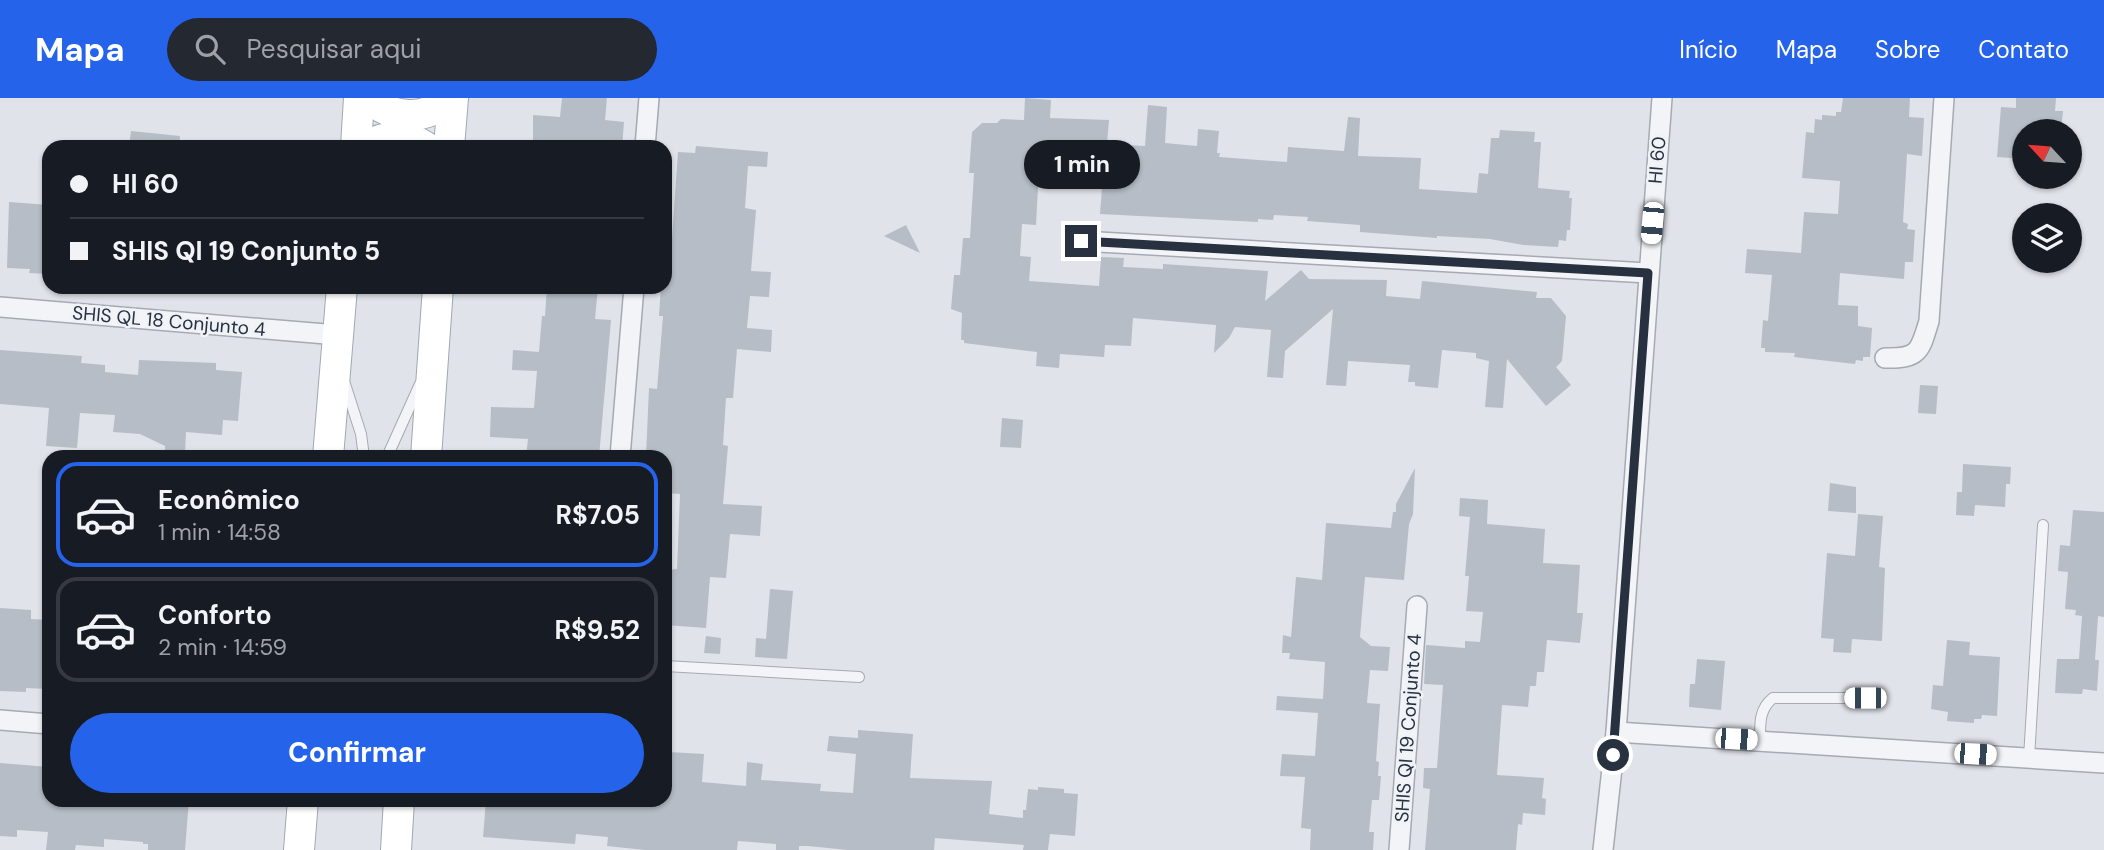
<!DOCTYPE html>
<html lang="pt">
<head>
<meta charset="utf-8">
<style>
	:root { --surface:#171b24; --page:#242831; --text:#f1f3f6; --muted:#9ea1a6; --line:#363941; --accent:#2563eb }
	body { margin:0; font-family:"DM Sans",sans-serif; background:var(--page); color:var(--text); height:100vh; display:flex; flex-direction:column; font-size:26px; white-space:nowrap }
	* { box-sizing:border-box; margin:0 }
	p { font-size:23px; color:var(--muted) }
	.icon { flex:none; width:38px; height:38px; fill:none; stroke:currentColor; stroke-width:2; stroke-linecap:round; stroke-linejoin:round }
	.map { position:relative; flex:1; overflow:hidden }
	.sheet { position:absolute; left:42px; top:352px; width:630px; height:357px; display:flex; flex-direction:column; background:var(--surface); border-radius:21px; box-shadow:0 2px 5px #0004 }
	.sheet>* { flex:none }
	.hud { position:absolute; left:42px; top:42px; width:630px; height:154px; border-radius:21px; box-shadow:0 2px 5px #0004; display:grid; align-content:center; height:154px; padding:0 28px; background:var(--surface) }
	.needle { width:46px; rotate:296deg }
	.controls { position:absolute; left:2012px; top:21px; display:grid; gap:14px }
	.controls a { display:grid; place-items:center; width:70px; height:70px; border-radius:50%; background:var(--surface); box-shadow:0 2px 5px #0004; font-size:35px }
	.end { position:absolute; width:32px; height:32px; margin:-16px; border:9px solid #283140; background:#fff; box-shadow:0 0 0 4px #fff }
	.from { border-radius:50% }
	.bubble { position:absolute; height:49px; border-radius:24px; background:var(--surface); box-shadow:0 2px 5px #0004; font-size:23px; font-weight:700; line-height:49px; text-align:center }
	.car { position:absolute; width:21px; height:42px; margin:-21px -10px; border-radius:9px; box-shadow:0 0 5px 2px #0007; background:linear-gradient(#fff 24%,#345 0 40%,#fff 0 76%,#345 0 86%,#fff 0) }
	.hud b { display:flex; align-items:center; gap:24px; height:66px; font-size:26px }
	.hud b+b { border-top:2px solid var(--line) }
	.hud i { width:18px; height:18px; background:var(--text) }
	ul { padding:12px 0 0; list-style:none }
	li { display:flex; align-items:center; gap:21px; height:105px; margin:0 14px 10px; padding:0 14px; border:4px solid var(--line); border-radius:21px }
	li div { flex:1 }
	li b { display:block; font-size:26px }
	li em { font-style:normal; font-weight:700 }
	li.active { border-color:var(--accent) }
	li>.icon { width:63px; height:63px; stroke-width:1.5 }
	.primary-button { display:flex; gap:14px; margin-top:auto; padding:14px 28px }
	.primary-button a { flex:1; height:80px; border-radius:42px; background:var(--accent); color:#fff; font-size:28px; font-weight:700; line-height:80px; text-align:center }
	header { display:flex; align-items:center; gap:42px; box-sizing:border-box; height:98px; padding:0 35px; background:var(--accent); color:#fff }
	header strong { font-size:33px }
	nav { display:flex; gap:38px; margin-inline-start:auto; font-size:24px }
	.search { width:490px; height:63px; background:var(--page); display:flex; align-items:center; gap:18px; box-sizing:border-box; padding:0 24px; border-radius:38px; color:var(--muted); font-size:26px }
	.map>svg:first-child { display:block }
	.building { fill:#b7bdc6 }
	.lines { fill:none; stroke-linecap:round; stroke-linejoin:round }
	.lane-casing { stroke:#a5aab3; stroke-width:12 }
	.street-casing { stroke:#a5aab3; stroke-width:22 }
	.primary-casing { stroke:#9fa8b5; stroke-width:32 }
	.lane { stroke:#f3f4f7; stroke-width:10 }
	.street { stroke:#f3f4f7; stroke-width:19 }
	.primary { stroke:#fff; stroke-width:30 }
	.route { stroke:#283140; stroke-width:9 }
	.labels { text-anchor:middle; dominant-baseline:central; stroke-width:5; stroke-linejoin:round; paint-order:stroke }
	.street-label { font-size:19px; fill:#283140; stroke:#eff2f6 }
</style>
</head>
<body>
<header>
<strong>Mapa</strong>
<div class="search"><svg class="icon" aria-label="search" viewBox="0 0 24 24"><circle cx="10" cy="10" r="6"/><path d="M15 15l6 6"/></svg>Pesquisar aqui</div>
<nav><a>Início</a><a>Mapa</a><a>Sobre</a><a>Contato</a></nav>
</header>
<div class="map">
<svg width="2104" height="752" viewBox="0 0 2104 752">
	<rect width="100%" height="100%" fill="#e0e3e9"/>
	<!-- building -->
	<g class="building">
		<polygon points="562,0 607,0 605,22 624,24 622,49 533,49 533,17 560,19"/>
		<polygon points="1025,0 1051,2 1050,20 1109,22 1107,46 1145,48 1148,7 1167,9 1165,45 1197,48 1198,31 1219,33 1217,55 1220,55 1219,59 1287,64 1288,49 1344,53 1348,19 1360,20 1358,58 1421,60 1419,91 1477,95 1479,75 1488,76 1491,40 1499,40 1500,32 1535,34 1534,44 1541,44 1538,90 1570,93 1569,100 1572,100 1570,132 1567,132 1566,143 1559,142 1558,149 1523,147 1490,141 1437,138 1437,140 1360,134 1360,127 1307,123 1308,119 1274,117 1273,122 1258,121 1258,124 1100,116 1103,77 1039,72 1036,127 1022,126 1020,158 1031,159 1029,183 1099,188 1101,159 1124,160 1123,169 1163,171 1163,166 1268,173 1265,203 1301,172 1309,181 1387,182 1386,198 1420,201 1422,183 1537,194 1536,200 1551,200 1566,218 1562,263 1556,269 1571,287 1546,308 1507,261 1503,310 1485,309 1489,263 1476,260 1476,255 1442,252 1438,290 1415,288 1415,284 1408,284 1410,267 1348,263 1346,288 1326,287 1333,211 1285,253 1283,280 1267,279 1271,232 1235,229 1229,240 1214,255 1216,227 1133,220 1131,248 1105,247 1104,259 1060,256 1059,270 1036,268 1037,254 964,245 964,242 961,242 962,215 951,211 954,177 960,177 963,140 970,140 974,75 969,75 972,34 982,25 997,25 1001,21 1024,22"/>
		<polygon points="1843,0 1910,0 1909,19 1924,20 1922,58 1907,56 1903,124 1908,126 1907,131 1915,132 1913,164 1905,164 1904,181 1840,175 1838,207 1858,208 1858,228 1872,230 1870,259 1863,259 1863,263 1856,262 1855,266 1794,259 1795,255 1765,254 1765,250 1761,250 1763,222 1768,223 1772,177 1745,175 1747,151 1801,155 1804,114 1838,116 1840,83 1802,80 1806,34 1814,35 1815,21 1822,22 1822,17 1836,18 1836,14 1841,14"/>
		<polygon points="2016,0 2056,0 2055,13 2063,13 2061,33 2025,33 2025,61 1997,59 2001,9 2016,10"/>
		<polygon points="131,33 180,38 179,49 129,49"/>
		<polygon points="696,48 768,54 767,69 748,68 745,110 756,112 751,173 771,174 769,199 750,198 747,230 772,232 771,254 737,251 733,300 726,300 723,347 728,348 723,406 762,408 760,438 730,436 726,480 710,479 706,530 665,527 665,472 677,471 680,396 665,395 665,359 646,359 649,290 657,291 663,218 659,218 661,189 665,189 666,172 670,169 678,54 695,55"/>
		<polygon points="9,104 49,107 49,176 29,175 30,171 7,170"/>
		<polygon points="906,127 920,155 884,138"/>
		<polygon points="547,189 598,189 595,221 611,222 599,359 526,359 528,341 490,339 491,309 534,310 537,273 512,272 513,252 539,254 542,218 545,218"/>
		<polygon points="0,252 82,258 81,265 105,267 105,274 138,277 139,262 216,265 216,272 242,274 238,323 223,322 222,337 186,334 185,355 165,354 165,348 140,336 113,334 115,317 80,315 77,350 46,348 49,310 0,306"/>
		<polygon points="1920,287 1938,288 1936,316 1918,315"/>
		<polygon points="1002,320 1023,322 1021,350 1000,349"/>
		<polygon points="1963,366 2011,369 2010,386 2006,386 2005,409 1975,407 1974,418 1956,417 1957,394 1962,394"/>
		<polygon points="1415,370 1413,416 1409,426 1404,482 1365,479 1360,539 1371,548 1390,549 1388,573 1370,572 1367,605 1380,606 1376,663 1379,664 1378,678 1381,678 1379,702 1372,702 1369,734 1374,734 1373,752 1310,752 1311,731 1301,730 1305,679 1280,678 1282,656 1315,658 1318,615 1276,612 1277,598 1323,601 1325,564 1289,561 1290,555 1282,555 1283,537 1291,539 1296,479 1322,482 1326,425 1391,430 1393,414 1396,414 1396,406"/>
		<polygon points="1830,385 1856,389 1856,415 1828,413"/>
		<polygon points="1460,400 1488,402 1487,426 1545,431 1543,465 1580,467 1577,515 1583,515 1580,545 1547,542 1544,574 1537,574 1536,588 1530,588 1528,609 1502,607 1497,677 1544,680 1542,700 1546,701 1545,717 1523,715 1522,727 1518,726 1516,752 1425,752 1430,691 1423,690 1424,670 1437,670 1443,587 1424,586 1426,547 1465,550 1465,543 1480,544 1483,514 1466,513 1469,478 1465,478 1470,419 1459,418"/>
		<polygon points="2073,412 2104,414 2104,519 2098,518 2095,562 2099,562 2097,593 2083,591 2082,596 2055,595 2057,561 2079,561 2082,518 2075,517 2076,512 2065,511 2068,474 2058,473 2060,447 2070,448"/>
		<polygon points="1858,416 1883,418 1879,469 1885,470 1882,543 1852,541 1851,555 1833,554 1834,541 1821,540 1827,455 1855,458"/>
		<polygon points="770,491 793,493 787,561 755,559 756,540 766,541"/>
		<polygon points="0,510 31,512 31,521 49,522 48,591 26,590 26,594 0,593"/>
		<polygon points="706,538 721,540 720,556 704,555"/>
		<polygon points="1947,542 1970,544 1969,557 2000,559 1997,618 1982,617 1981,621 1974,621 1974,625 1947,623 1948,614 1931,611 1933,587 1943,588"/>
		<polygon points="1697,561 1725,563 1721,612 1689,609 1690,586 1695,586"/>
		<polygon points="858,632 913,636 910,680 992,683 989,716 1023,720 1023,712 1026,712 1028,691 1038,692 1038,689 1064,691 1064,695 1078,696 1075,738 1050,736 1048,752 1023,752 1024,747 935,740 934,752 848,752 808,748 799,748 799,752 776,752 776,746 738,743 737,752 645,752 607,748 608,739 576,736 575,746 483,739 486,702 665,702 669,654 704,656 702,684 746,688 747,664 763,666 761,682 821,686 820,693 853,695 856,656 827,653 829,638 858,640"/>
		<polygon points="0,665 49,669 49,702 189,702 185,752 148,752 148,746 143,746 143,744 104,741 104,749 76,747 75,752 46,752 48,734 17,732 17,739 0,738"/>
	</g>
	<g class="lines">
		<!-- lane casing -->
		<g class="lane-casing">
			<g id="lane">
				<polyline points="345,286 361,336 364,359"/>
				<polyline points="387,359 420,286"/>
				<polyline points="665,568 859,579"/>
				<path d="M1760 643C1760 626 1759 611 1773 600H1865"/>
				<polyline points="2029,660 2043,427"/>
			</g>
		</g>
		<!-- street casing -->
		<g class="street-casing">
			<g id="street">
				<polyline points="645,49 649,0"/>
				<polyline points="1081,143 1648,175"/>
				<polyline points="0,209 338,237"/>
				<path d="M1885 260C1919 261 1920 253 1929 223L1944 0"/>
				<polyline points="620,359 634,189"/>
				<polyline points="0,622 49,626"/>
				<polyline points="1616,634 2104,665"/>
				<polyline points="1399,752 1417,508"/>
				<polyline points="1603,752 1616,634 1662,0"/>
			</g>
		</g>
		<!-- primary casing -->
		<g class="primary-casing">
			<g id="primary">
				<path d="M369 0C389 20 428 25 446 0"/>
				<polyline points="356,49 359,0"/>
				<path d="M365 49C384 37 406 35 426 49"/>
				<polyline points="449,49 453,0"/>
				<polyline points="328,359 342,189"/>
				<polyline points="426,359 438,189"/>
				<polyline points="299,752 303,702"/>
				<polyline points="396,752 399,702"/>
			</g>
		</g>
		<!-- lane -->
		<use href="#lane" class="lane"/>
		<!-- street -->
		<use href="#street" class="street"/>
		<!-- primary -->
		<use href="#primary" class="primary"/>
	</g>
	<g class="lines">
		<!-- route -->
		<polyline class="route" points="1081,143 1648,175 1613,657"/>
	</g>
	<g class="labels">
		<!-- street labels -->
		<g class="street-label">
			<text transform="translate(1657 62) rotate(-85)">HI 60</text>
			<text transform="translate(169 223) rotate(5)">SHIS QL 18 Conjunto 4</text>
			<text transform="translate(1408 630) rotate(-86)">SHIS QI 19 Conjunto 4</text>
		</g>
	</g>
</svg>
<div class="controls">
<a><svg class="needle" viewBox="-14 -14 28 28"><path d="M0-13l5 13h-10z" fill="#e53935"/><path d="M0 13l5-13h-10z" fill="#9ea1a6"/></svg></a>
<a><svg class="icon" aria-label="layers" viewBox="0 0 24 24"><path d="M12 4l9 5-9 5-9-5zM3 14l9 5 9-5"/></svg></a>
</div>
<i class="end from" style="left:1613px;top:657px"></i>
<i class="end" style="left:1081px;top:143px"></i>
<div class="bubble" style="left:1024px;top:42px;width:116px">1 min</div>
<i class="car" style="left:1652px;top:125px;rotate:185deg"></i>
<i class="car" style="left:1865px;top:600px;rotate:270deg"></i>
<i class="car" style="left:1736px;top:641px;rotate:93deg"></i>
<i class="car" style="left:1975px;top:656px;rotate:93deg"></i>
<div class="hud">
<b><i class="from"></i>HI 60</b>
<b><i></i>SHIS QI 19 Conjunto 5</b>
</div>
<section class="sheet">
<ul>
<li class="active"><svg class="icon" aria-label="car" viewBox="0 0 24 24"><path d="M5 17H2v-5l4-1 3-4h7l3 4 3 1v5h-3M9 17h6M6 11h13"/><circle cx="7" cy="17" r="2"/><circle cx="17" cy="17" r="2"/></svg><div><b>Econômico</b><p>1 min · 14:58</p></div><em>R$7.05</em></li>
<li><svg class="icon" aria-label="car" viewBox="0 0 24 24"><path d="M5 17H2v-5l4-1 3-4h7l3 4 3 1v5h-3M9 17h6M6 11h13"/><circle cx="7" cy="17" r="2"/><circle cx="17" cy="17" r="2"/></svg><div><b>Conforto</b><p>2 min · 14:59</p></div><em>R$9.52</em></li>
</ul>
<div class="primary-button"><a>Confirmar</a></div>
</section>
</div>
</body>
</html>
